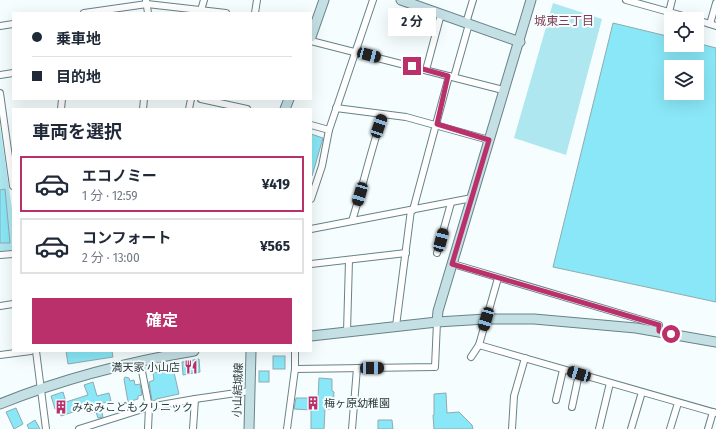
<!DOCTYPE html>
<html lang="ja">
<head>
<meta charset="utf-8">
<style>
	:root { --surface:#fff; --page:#f6f6f7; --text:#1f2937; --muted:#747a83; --line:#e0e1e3; --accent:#ba306b }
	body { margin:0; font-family:"Fira Sans Condensed","Noto Sans JP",sans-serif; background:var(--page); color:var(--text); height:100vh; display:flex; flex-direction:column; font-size:15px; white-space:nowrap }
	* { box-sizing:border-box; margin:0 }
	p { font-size:13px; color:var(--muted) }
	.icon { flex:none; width:22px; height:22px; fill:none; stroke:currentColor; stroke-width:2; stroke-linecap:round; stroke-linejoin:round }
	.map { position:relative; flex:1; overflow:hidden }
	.sheet { position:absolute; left:12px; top:108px; width:300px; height:244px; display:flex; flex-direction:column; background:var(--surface); border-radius:0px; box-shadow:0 4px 16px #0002 }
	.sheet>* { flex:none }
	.hud { position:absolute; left:12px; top:12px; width:300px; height:88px; border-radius:0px; box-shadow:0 4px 16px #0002; display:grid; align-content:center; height:88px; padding:0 20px; background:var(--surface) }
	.tools { position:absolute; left:664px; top:12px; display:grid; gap:8px }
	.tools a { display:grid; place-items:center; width:40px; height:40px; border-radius:0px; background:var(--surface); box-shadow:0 4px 16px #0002; font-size:20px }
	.end { position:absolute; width:18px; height:18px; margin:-9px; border:5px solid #ba306b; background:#fff; box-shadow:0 0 0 2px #fff }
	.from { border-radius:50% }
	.bubble { position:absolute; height:28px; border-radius:0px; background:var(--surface); box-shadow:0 4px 16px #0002; font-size:13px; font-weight:700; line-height:28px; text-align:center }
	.car { position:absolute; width:12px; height:24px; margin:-12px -6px; border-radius:5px; box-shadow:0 0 3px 1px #0007; background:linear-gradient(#222 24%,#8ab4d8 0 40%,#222 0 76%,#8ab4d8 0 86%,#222 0) }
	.hud b { display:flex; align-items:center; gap:14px; height:38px; font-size:15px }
	.hud b+b { border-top:1px solid var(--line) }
	.hud i { width:10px; height:10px; background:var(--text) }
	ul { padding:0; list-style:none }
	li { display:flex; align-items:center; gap:12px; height:56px; margin:0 8px 6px; padding:0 12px; border:2px solid var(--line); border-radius:0px }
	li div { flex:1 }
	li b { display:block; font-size:15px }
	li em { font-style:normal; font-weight:700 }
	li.active { border-color:var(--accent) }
	li>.icon { width:36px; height:36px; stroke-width:1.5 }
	h2 { padding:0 20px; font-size:18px; line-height:48px }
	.button { display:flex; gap:8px; margin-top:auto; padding:8px 20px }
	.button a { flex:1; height:46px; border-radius:0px; background:var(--accent); color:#fff; font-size:16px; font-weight:700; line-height:46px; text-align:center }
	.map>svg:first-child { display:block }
	.green { fill:#aee7f0 }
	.building { fill:#89e7f7; stroke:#8eabb0; fill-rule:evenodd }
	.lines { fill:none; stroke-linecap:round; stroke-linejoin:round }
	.street-casing { stroke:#678388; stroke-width:8 }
	.secondary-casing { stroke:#678388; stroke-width:11 }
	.street { stroke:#fff; stroke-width:6 }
	.secondary { stroke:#c5e0e5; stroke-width:9 }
	.route { stroke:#ba306b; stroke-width:5 }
	.labels { text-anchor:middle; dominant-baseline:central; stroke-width:4; stroke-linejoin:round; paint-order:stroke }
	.poi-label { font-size:11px; fill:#2e3a3c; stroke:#f6fdfe; text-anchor:start }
	.street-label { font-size:11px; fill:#2e3a3c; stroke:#f6fdfe }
	.neighbourhood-label { font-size:12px; fill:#7f3a53; stroke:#f6fdfe }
</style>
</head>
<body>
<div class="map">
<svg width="716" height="429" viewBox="0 0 716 429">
	<rect width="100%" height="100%" fill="#f6fdfe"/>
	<!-- green -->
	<g class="green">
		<polygon points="553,3 602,19 566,155 514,138"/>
		<polygon points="0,126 13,216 13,250 0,251"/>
	</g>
	<!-- building -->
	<g class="building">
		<path d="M613 23 671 37V45H697V43L716 48V302L553 267ZM671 67H697V93H671Z"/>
		<polygon points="311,134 323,138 312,176 311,176"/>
		<polygon points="5,189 10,243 0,243 0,190"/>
		<polygon points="66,351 112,351 113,357 68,364"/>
		<rect x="273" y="356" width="12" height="13"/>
		<polygon points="199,359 200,372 183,375 182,362"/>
		<polygon points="173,368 179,394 156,399 156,400 152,401 149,382 154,380 153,373"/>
		<rect x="259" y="371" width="10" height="11"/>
		<polygon points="125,377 129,378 130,381 134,380 135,385 140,384 142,395 138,396 138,399 128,402 124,379"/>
		<polygon points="319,378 332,379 332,391 334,392 333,409 325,409 324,429 311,429 311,410 294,409 296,398 318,398"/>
		<polygon points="93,382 97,396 109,393 111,401 100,404 103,417 98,418 96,412 90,413 88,407 61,416 59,410 55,409 51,396 63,392 66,402 88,395 84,385"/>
		<polygon points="446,393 447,413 459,412 472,425 473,429 434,429 433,415 434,415 434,394"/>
		<polygon points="16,408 23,424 14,429 6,412"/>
		<polygon points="35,420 40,429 29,429 27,425"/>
		<polygon points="378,420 392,420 393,429 378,429"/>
	</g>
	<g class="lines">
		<!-- street casing -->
		<g class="street-casing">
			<g id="street">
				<polyline points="146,0 148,13"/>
				<polyline points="626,0 694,19"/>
				<polyline points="201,10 204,0"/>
				<polyline points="669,12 672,0"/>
				<polyline points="84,13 147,4 226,13"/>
				<polyline points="255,13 257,0"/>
				<polyline points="697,20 716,26"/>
				<polyline points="466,23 473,0"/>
				<polyline points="710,24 716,3"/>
				<polyline points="0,26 13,24"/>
				<polyline points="311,41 503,90"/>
				<polyline points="426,70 441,14"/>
				<polyline points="0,75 13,73"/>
				<polyline points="454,77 469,24"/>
				<polyline points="0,93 13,186"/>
				<polyline points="201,99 247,109"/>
				<polyline points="336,108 406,117 489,140"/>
				<polyline points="61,109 62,99"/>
				<polyline points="143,109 144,99"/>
				<polyline points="189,109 191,99"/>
				<polyline points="311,125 329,130"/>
				<polyline points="311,199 322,166 329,130 373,0"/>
				<polyline points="413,210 449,76"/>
				<path d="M352 221C363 186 371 149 383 115"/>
				<polyline points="311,229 472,198"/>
				<polyline points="437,253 451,203"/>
				<polyline points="0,255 13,254"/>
				<polyline points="311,264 406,253"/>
				<polyline points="453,264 659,325 659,331"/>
				<polyline points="498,278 479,345 716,413"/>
				<polyline points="0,306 13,304"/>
				<polyline points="396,326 411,210"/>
				<polyline points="347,332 349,260"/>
				<polyline points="36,351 46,429"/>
				<polyline points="0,355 31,351"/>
				<polyline points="471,357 479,345"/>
				<polyline points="140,361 149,407 148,429"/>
				<polyline points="295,369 435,367 437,322"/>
				<polyline points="556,400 563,370"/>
				<polyline points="572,407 579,374"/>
				<polyline points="79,429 149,407 195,399 250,391"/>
				<polyline points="193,429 195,399"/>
				<polyline points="287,429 295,369 295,351"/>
				<polyline points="352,429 357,368"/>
				<polyline points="512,429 514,396 525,358"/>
				<polyline points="599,429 610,383"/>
				<polyline points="631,429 642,392"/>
				<polyline points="670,429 678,403"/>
				<polyline points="708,429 713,412"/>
			</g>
		</g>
		<!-- secondary casing -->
		<g class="secondary-casing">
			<g id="secondary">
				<polyline points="401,0 520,42"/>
				<polyline points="311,37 324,0"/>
				<polyline points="285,109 289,99"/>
				<polyline points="437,322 438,311 531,0"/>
				<polyline points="311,336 437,322 486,319 534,319 636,328 716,342"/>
				<path d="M0 404C62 379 128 362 194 351"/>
				<polyline points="249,429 251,351"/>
			</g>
		</g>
		<!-- street -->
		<use href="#street" class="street"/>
		<!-- secondary -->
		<use href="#secondary" class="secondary"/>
	</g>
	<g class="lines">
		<!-- route -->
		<polyline class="route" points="412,66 448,76 437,124 489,140 452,264 659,325 659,331 671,334"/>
	</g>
	<!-- icons -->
	<defs>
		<g id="restaurant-bare" transform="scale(1.08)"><path d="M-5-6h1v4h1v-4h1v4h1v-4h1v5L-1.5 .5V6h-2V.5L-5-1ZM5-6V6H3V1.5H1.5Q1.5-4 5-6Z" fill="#ba306b" stroke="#f6fdfe" stroke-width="2.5" paint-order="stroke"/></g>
		<g id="building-bare" transform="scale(1.08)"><path d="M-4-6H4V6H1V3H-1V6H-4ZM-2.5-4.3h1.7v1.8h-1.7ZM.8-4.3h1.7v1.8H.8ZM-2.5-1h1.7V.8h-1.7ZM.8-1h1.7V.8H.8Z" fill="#ba306b" stroke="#f6fdfe" stroke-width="2.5" paint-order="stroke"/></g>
	</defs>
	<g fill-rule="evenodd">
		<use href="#restaurant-bare" x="191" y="367"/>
		<use href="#building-bare" x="313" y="403"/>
		<use href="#building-bare" x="61" y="407"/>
	</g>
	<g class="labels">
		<!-- poi labels -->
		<g class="poi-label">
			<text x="180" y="367" text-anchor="end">満天家 小山店</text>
			<text x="324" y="403">梅ヶ原幼稚園</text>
			<text x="72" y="407">みなみこどもクリニック</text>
		</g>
		<!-- street labels -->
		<g class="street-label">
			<text transform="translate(238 390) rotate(-88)">小山結城線</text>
		</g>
		<!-- neighbourhood labels -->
		<g class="neighbourhood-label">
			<text x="564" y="21">城東三丁目</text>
		</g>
	</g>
</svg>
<div class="tools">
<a><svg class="icon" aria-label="locate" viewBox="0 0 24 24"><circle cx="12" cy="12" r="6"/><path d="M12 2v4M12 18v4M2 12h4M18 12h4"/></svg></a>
<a><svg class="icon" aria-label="layers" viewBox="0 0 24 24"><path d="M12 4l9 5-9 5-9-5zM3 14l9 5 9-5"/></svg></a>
</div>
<i class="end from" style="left:671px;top:334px"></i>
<i class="end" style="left:412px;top:66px"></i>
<div class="bubble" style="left:388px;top:8px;width:48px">2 分</div>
<i class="car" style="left:369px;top:55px;rotate:105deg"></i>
<i class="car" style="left:379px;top:126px;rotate:19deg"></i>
<i class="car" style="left:360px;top:194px;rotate:196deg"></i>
<i class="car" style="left:441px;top:240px;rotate:15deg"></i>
<i class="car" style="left:486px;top:319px;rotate:196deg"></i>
<i class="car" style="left:372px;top:368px;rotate:89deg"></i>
<i class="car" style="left:579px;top:374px;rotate:286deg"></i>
<div class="hud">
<b><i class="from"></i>乗車地</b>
<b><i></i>目的地</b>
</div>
<section class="sheet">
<h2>車両を選択</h2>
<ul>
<li class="active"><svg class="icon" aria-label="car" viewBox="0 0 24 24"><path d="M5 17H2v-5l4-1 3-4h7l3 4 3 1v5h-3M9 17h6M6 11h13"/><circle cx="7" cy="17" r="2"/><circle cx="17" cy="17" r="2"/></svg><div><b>エコノミー</b><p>1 分 · 12:59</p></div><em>¥419</em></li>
<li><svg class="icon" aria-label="car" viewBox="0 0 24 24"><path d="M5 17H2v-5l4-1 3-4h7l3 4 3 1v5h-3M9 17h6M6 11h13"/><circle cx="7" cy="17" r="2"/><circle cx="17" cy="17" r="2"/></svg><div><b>コンフォート</b><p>2 分 · 13:00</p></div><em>¥565</em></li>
</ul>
<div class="button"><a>確定</a></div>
</section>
</div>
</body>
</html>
